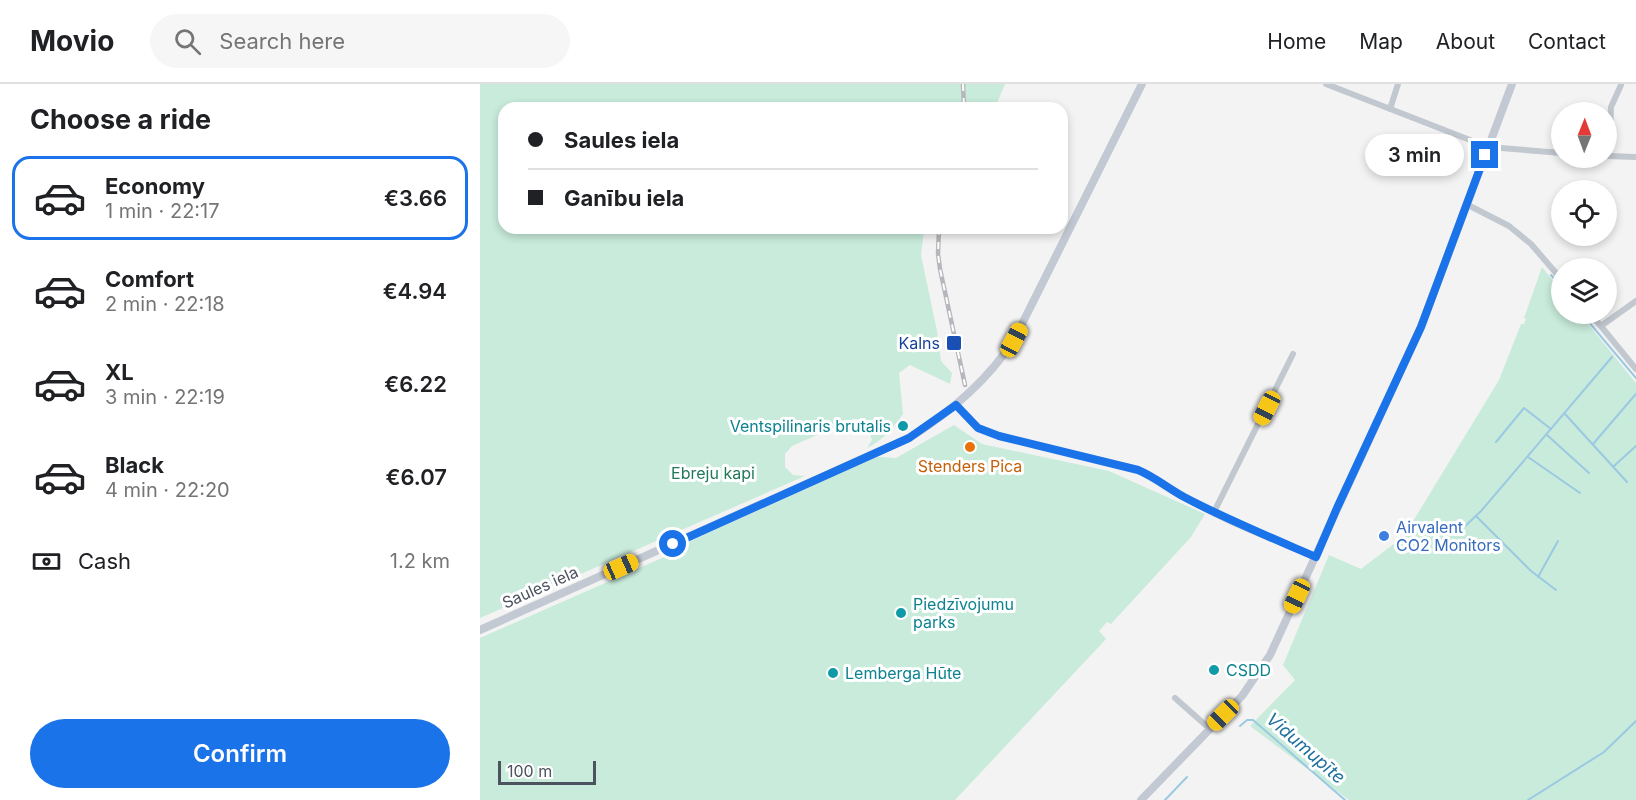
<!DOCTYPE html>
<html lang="en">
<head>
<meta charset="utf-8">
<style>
	:root { --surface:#fff; --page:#f6f6f6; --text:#202124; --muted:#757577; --line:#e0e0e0; --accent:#1a73e8 }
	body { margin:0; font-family:Inter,sans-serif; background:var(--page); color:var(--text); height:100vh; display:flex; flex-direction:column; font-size:22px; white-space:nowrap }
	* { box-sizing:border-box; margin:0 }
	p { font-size:20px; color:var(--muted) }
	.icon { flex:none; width:33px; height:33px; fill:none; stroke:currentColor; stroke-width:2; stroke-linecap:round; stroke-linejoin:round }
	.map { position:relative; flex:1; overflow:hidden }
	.drawer { display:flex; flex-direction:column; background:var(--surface); width:480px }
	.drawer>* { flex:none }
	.guide { position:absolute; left:18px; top:18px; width:570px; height:132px; border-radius:18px; box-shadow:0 3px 9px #0003; display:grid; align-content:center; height:132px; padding:0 30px; background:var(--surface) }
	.needle { width:39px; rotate:1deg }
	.buttons { position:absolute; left:1071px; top:18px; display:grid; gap:12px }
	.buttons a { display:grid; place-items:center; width:66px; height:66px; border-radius:50%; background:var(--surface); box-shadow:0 3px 9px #0003; font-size:30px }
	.scale { position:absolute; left:18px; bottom:15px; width:98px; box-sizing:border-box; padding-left:6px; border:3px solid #4c535e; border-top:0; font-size:16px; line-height:21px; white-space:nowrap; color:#4c535e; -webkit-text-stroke:4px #fff; paint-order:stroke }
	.end { position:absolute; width:27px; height:27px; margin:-14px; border:8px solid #1a73e8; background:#fff; box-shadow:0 0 0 3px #fff }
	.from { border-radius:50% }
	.bubble { position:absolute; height:42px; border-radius:21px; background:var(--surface); box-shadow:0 3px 9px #0003; font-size:20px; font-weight:600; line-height:42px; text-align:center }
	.car { position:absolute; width:18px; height:36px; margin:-18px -9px; border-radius:8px; box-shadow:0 0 4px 2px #0007; background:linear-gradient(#f5c518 24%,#345 0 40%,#f5c518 0 76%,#345 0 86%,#f5c518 0) }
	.guide b { display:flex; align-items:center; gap:21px; height:57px; font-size:22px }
	.guide b+b { border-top:2px solid var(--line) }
	.guide i { width:15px; height:15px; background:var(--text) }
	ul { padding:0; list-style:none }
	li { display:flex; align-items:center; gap:18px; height:84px; margin:0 12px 9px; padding:0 18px; border:3px solid transparent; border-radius:18px }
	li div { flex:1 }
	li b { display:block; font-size:22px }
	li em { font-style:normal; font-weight:600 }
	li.current { border-color:var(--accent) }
	li>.icon { width:54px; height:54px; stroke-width:1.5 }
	h2 { padding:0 30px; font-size:27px; line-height:72px }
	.pay { display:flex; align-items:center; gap:15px; height:66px; padding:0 30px; font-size:22px }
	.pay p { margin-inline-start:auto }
	.button { display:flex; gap:12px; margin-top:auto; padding:12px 30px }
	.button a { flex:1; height:69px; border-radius:36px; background:var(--accent); color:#fff; font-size:24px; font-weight:600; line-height:69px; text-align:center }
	header { display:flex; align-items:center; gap:36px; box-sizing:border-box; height:84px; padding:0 30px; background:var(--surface); border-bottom:2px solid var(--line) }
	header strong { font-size:28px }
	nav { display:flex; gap:33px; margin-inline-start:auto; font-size:21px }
	.search { width:420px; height:54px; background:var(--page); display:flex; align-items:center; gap:15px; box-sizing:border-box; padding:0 21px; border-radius:33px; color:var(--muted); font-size:22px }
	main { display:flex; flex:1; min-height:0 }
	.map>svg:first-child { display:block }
	.green { fill:#c8ebdb }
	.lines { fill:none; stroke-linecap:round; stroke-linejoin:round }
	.stream { stroke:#9bc9e2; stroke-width:2 }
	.street { stroke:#c2c8cf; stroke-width:6 }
	.secondary { stroke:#c3c9d3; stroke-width:8 }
	.rail-casing { stroke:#b6b7bc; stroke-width:4.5 }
	.rail { stroke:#fff; stroke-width:2; stroke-dasharray:7; stroke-linecap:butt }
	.route { stroke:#1a73e8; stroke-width:8 }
	.transit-dot { fill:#1a4fb4; stroke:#fff; stroke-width:2 }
	.culture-dot { fill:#0f9aa8; stroke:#fff; stroke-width:2 }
	.food-dot { fill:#e8710a; stroke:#fff; stroke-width:2 }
	.shop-dot { fill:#3f7fe0; stroke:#fff; stroke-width:2 }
	.labels { text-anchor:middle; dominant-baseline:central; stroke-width:6; stroke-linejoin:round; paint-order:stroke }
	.transit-label { font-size:16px; fill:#164399; stroke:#fff; text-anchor:end }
	.culture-label { font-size:16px; fill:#0d838f; stroke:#fff; text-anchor:start }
	.food-label { font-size:16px; fill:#c56008; stroke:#fff }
	.park-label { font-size:16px; fill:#24785a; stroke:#fff }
	.shop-label { font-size:16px; fill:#366cbe; stroke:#fff; text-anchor:start }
	.street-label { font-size:16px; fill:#4c535e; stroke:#fff }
	.water-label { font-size:18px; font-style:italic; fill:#1f719e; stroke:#fff }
</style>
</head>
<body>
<header>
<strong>Movio</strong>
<div class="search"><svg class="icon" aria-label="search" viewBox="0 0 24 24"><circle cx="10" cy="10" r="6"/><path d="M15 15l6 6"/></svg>Search here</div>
<nav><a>Home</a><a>Map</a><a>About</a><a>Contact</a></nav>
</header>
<main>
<section class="drawer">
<h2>Choose a ride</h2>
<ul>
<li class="current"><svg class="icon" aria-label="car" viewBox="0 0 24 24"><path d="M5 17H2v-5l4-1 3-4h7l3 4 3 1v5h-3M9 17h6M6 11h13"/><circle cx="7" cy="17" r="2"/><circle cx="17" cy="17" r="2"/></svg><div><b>Economy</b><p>1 min · 22:17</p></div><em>€3.66</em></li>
<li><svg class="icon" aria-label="car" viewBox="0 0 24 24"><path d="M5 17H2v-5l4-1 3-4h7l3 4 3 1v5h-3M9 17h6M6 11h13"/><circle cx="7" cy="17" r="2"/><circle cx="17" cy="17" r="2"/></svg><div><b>Comfort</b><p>2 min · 22:18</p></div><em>€4.94</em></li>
<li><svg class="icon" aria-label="car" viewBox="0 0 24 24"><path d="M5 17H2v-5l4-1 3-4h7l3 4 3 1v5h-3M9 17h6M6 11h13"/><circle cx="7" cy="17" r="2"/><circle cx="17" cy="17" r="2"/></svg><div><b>XL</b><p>3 min · 22:19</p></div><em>€6.22</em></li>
<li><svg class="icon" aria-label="car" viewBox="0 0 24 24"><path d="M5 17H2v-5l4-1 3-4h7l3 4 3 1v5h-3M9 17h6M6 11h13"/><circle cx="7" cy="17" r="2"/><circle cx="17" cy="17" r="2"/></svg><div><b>Black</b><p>4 min · 22:20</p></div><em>€6.07</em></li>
</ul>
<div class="pay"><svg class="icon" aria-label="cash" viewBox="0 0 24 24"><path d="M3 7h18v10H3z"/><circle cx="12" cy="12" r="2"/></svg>Cash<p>1.2 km</p></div>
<div class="button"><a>Confirm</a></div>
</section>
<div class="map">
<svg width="1156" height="716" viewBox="0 0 1156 716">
	<rect width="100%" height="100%" fill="#f4f3f3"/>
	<!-- green -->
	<g class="green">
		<path d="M0 0H525L515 24H24V144H436L444 147 441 171 457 247 461 277 472 289 470 300 430 281 419 289 423 330C413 344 402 357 387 364L392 356 388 345 390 344C386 336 381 335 373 335L312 362 305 370V383L313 391 325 392 0 534Z"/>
		<polygon points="1062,183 1081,207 1082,230 1100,230 1156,299 1156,716 869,716 770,642 815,596 803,581 849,471 881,485 924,452 1019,296 1041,240 1044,240 1046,235 1044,234"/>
		<polygon points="474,341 502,360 629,387 725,430 711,453 631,540 627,538 619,547 626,555 475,716 0,716 0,554 207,463 208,458 397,373 416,374"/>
	</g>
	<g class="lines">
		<!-- stream -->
		<g class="stream">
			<polyline points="1071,191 1082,204"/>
			<polyline points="1102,230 1156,294"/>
			<polyline points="1085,330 1147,398"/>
			<polyline points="1067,351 1109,389"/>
			<polyline points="1016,358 1044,324 1071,345"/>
			<polyline points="1113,360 1156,310"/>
			<polyline points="1048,373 1100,409"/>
			<polyline points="1134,382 1156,362"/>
			<polyline points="996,432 1051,487 1076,506"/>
			<polyline points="979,448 1002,426 1132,273"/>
			<polyline points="1058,493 1078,457"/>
			<polyline points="760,642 767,636 773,636 865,716"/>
			<polyline points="685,716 707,693"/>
			<polyline points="1048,716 1124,668 1156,637"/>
		</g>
		<!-- street -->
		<g class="street">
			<polyline points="846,0 1008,63 1082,69"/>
			<polyline points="910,25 918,0"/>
			<polyline points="1127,72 1156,73"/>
			<polyline points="1129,72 1131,23 1141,1"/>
			<polyline points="988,121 1029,142 1051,160 1082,196"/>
			<polyline points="1111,230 1156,285"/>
			<polyline points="1121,242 1156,217"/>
			<path d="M476 321 498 343 519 352 658 385C674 393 687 403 702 412 743 437 791 454 836 473"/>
			<polyline points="734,428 813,270"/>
			<polyline points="695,614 730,645"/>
		</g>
		<!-- secondary -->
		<g class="secondary">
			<path d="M0 546 429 354C471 328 507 297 534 256L662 0"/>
			<polyline points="661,716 762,612 790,571 941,243 1032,0"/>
		</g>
		<!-- rail casing -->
		<g class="rail-casing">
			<g id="rail">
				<polyline points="483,0 484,24"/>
				<polyline points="459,144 458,170 460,185 485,301"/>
			</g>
		</g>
		<!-- rail -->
		<use href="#rail" class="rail"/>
	</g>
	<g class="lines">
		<!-- route -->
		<path class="route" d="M193 460 429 354 476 321 498 344 519 352 658 386C675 393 689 405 706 414 748 436 792 454 836 473L857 424 941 243 1005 71"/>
	</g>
	<!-- markers -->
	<rect class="transit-dot" x="466" y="251" width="16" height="16" rx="3"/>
	<g class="culture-dot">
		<circle cx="423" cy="342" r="6"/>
		<circle cx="421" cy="529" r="6"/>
		<circle cx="734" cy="586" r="6"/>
		<circle cx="353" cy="589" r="6"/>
	</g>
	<circle class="food-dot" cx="490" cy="363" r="6"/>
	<circle class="shop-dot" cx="904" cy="452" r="6"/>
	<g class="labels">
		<!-- transit labels -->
		<g class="transit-label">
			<text x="460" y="259">Kalns</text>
		</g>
		<!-- culture labels -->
		<g class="culture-label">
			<text x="411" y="342" text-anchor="end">Ventspilinaris brutalis</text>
			<text x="433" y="520">Piedzīvojumu<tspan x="433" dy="18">parks</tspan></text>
			<text x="746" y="586">CSDD</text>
			<text x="365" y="589">Lemberga Hūte</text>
		</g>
		<!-- food labels -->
		<g class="food-label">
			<text x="490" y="382">Stenders Pica</text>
		</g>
		<!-- park labels -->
		<g class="park-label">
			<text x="233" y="389">Ebreju kapi</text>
		</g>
		<!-- shop labels -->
		<g class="shop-label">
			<text x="916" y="443">Airvalent<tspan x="916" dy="18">CO2 Monitors</tspan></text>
		</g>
		<!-- street labels -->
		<g class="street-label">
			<text transform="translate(60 503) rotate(-24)">Saules iela</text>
		</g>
		<!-- water labels -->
		<g class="water-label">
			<text transform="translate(826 664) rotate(41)">Vidumupīte</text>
		</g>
	</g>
</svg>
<div class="buttons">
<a><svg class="needle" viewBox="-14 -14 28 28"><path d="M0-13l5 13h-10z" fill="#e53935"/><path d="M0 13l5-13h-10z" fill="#757577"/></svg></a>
<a><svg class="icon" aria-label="locate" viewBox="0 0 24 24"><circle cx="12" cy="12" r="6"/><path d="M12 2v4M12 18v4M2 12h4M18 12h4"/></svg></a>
<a><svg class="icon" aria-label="layers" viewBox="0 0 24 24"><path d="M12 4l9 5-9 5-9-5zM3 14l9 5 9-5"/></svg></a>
</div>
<div class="scale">100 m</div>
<i class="end from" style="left:193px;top:460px"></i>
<i class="end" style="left:1005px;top:71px"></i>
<div class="bubble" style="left:885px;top:50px;width:99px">3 min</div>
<i class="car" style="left:534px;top:256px;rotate:28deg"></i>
<i class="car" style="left:787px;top:324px;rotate:207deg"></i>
<i class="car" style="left:141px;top:483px;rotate:66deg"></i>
<i class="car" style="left:817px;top:512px;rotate:205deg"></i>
<i class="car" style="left:743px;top:631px;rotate:225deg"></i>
<div class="guide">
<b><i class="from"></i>Saules iela</b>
<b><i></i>Ganību iela</b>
</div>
</div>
</main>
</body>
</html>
